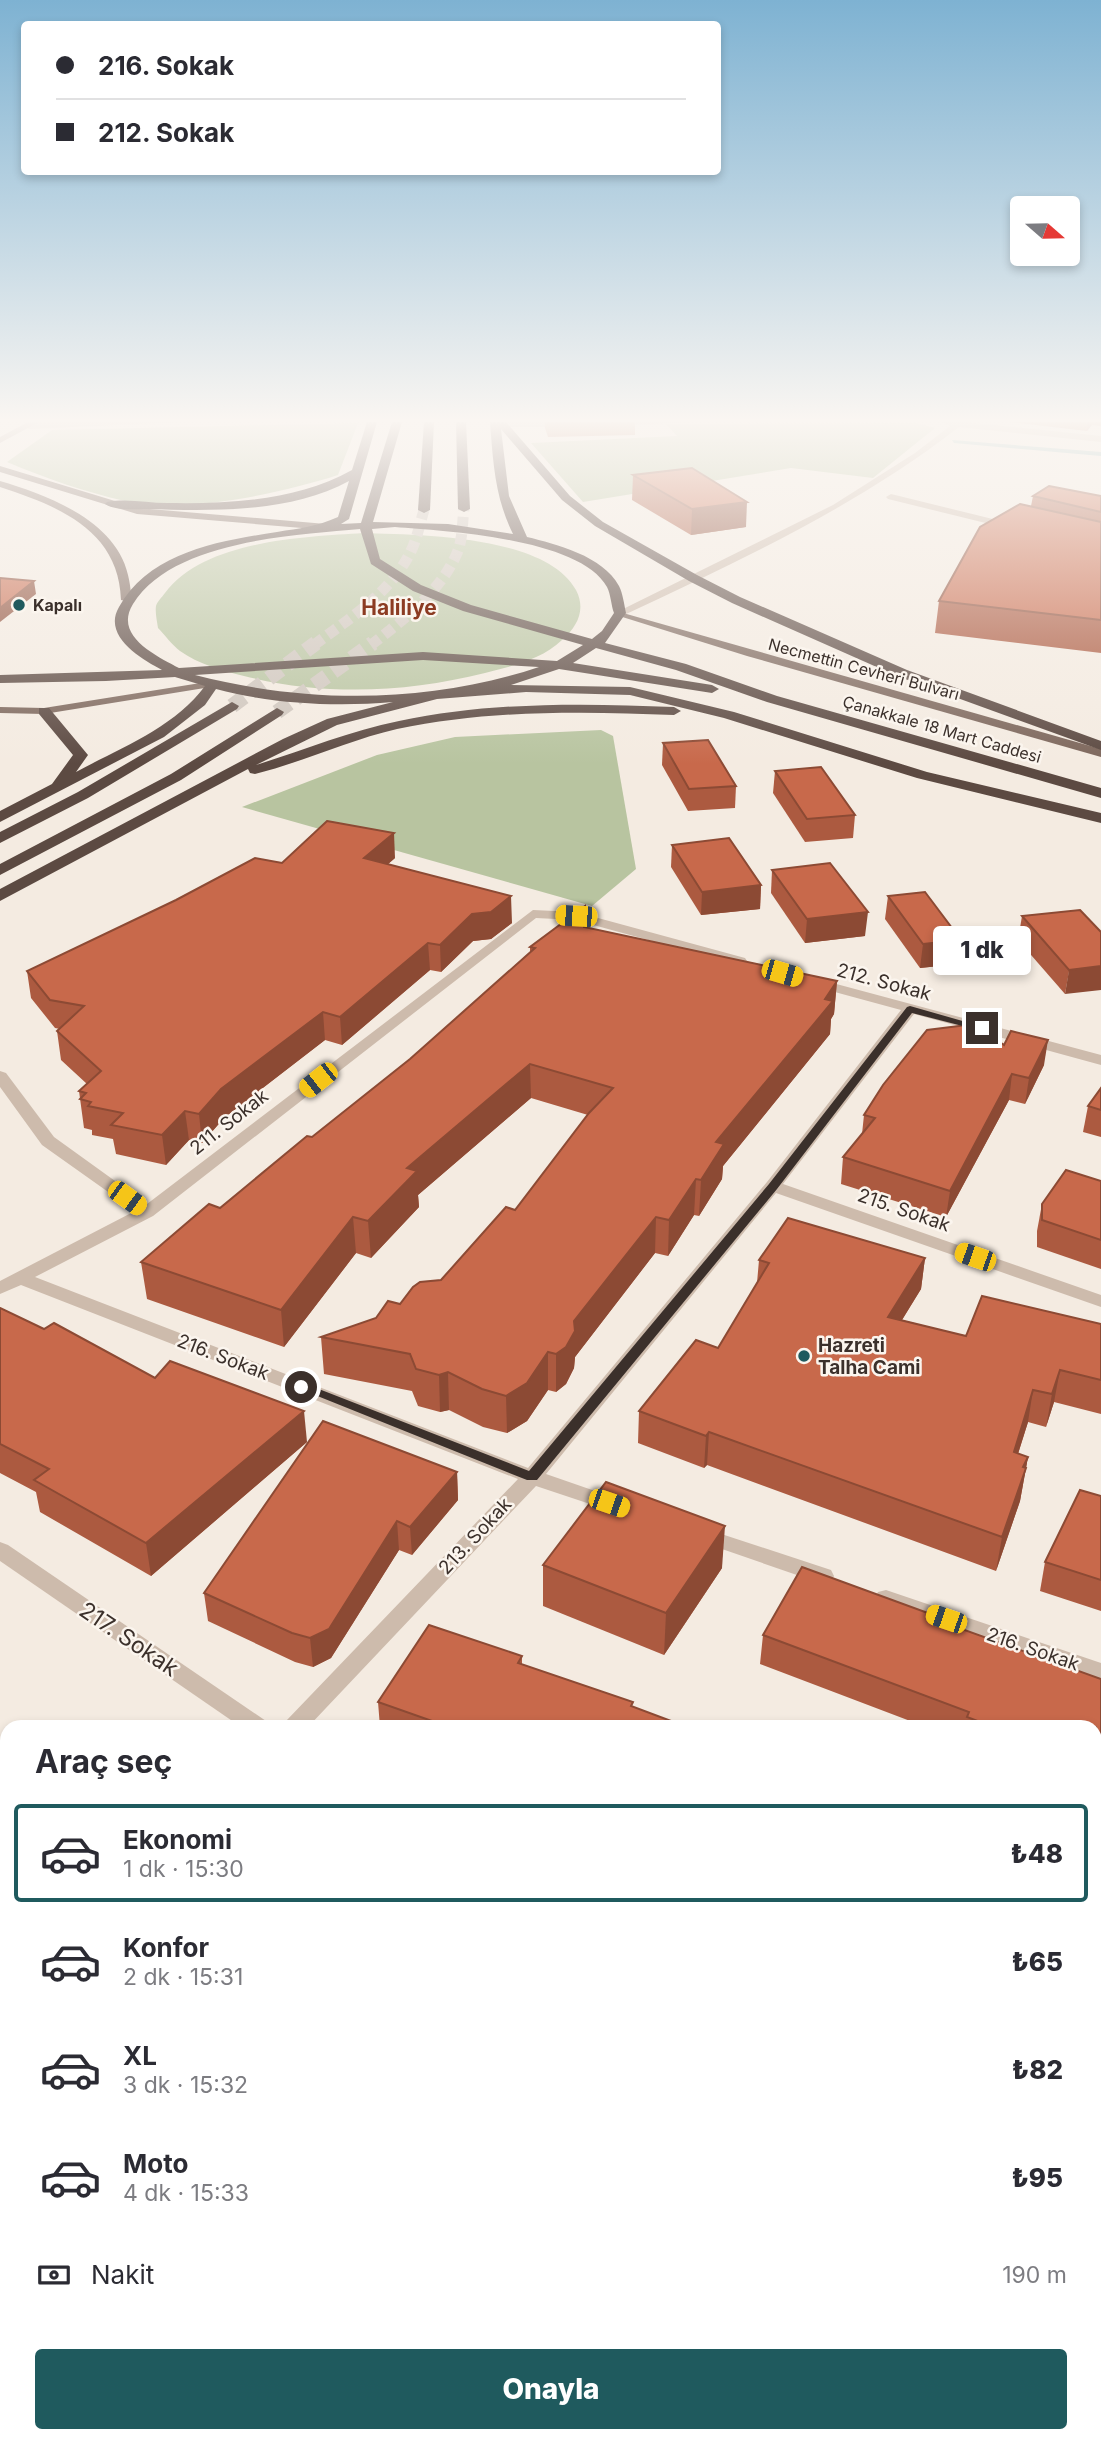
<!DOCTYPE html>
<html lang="tr">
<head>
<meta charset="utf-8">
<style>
	:root { --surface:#fff; --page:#f2f2f3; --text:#2b2b33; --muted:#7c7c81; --line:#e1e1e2; --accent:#1f5a5e }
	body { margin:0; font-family:Inter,sans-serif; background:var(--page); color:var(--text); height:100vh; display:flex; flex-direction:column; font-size:26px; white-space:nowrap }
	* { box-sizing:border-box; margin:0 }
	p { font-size:23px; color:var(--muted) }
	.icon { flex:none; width:38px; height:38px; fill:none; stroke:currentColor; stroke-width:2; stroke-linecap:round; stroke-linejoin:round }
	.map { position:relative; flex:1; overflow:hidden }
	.details { position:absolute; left:0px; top:1720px; width:1102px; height:723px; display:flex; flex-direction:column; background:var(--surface); border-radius:21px 21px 0 0; box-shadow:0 4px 10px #0003 }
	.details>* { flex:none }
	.banner { position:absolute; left:21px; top:21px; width:700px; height:154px; border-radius:7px; box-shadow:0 4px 10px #0003; display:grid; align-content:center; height:154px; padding:0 35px; background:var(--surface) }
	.needle { width:46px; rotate:110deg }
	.fabs { position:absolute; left:1010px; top:196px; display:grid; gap:14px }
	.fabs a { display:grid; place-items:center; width:70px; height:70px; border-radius:7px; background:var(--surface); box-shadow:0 4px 10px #0003; font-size:35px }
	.end { position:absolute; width:32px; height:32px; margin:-16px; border:9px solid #3b302b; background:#fff; box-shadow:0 0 0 4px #fff }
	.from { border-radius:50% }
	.bubble { position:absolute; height:49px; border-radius:7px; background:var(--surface); box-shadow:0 4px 10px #0003; font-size:23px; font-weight:800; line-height:49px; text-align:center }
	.car { position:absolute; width:21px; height:42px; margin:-21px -10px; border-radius:9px; box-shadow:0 0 5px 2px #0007; background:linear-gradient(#f5c518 24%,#345 0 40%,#f5c518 0 76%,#345 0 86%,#f5c518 0) }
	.banner b { display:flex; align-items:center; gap:24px; height:66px; font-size:26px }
	.banner b+b { border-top:2px solid var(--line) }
	.banner i { width:18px; height:18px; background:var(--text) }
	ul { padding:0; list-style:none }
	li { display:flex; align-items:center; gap:21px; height:98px; margin:0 14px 10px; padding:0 21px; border:4px solid transparent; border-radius:7px }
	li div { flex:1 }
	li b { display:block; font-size:26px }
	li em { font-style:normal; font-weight:800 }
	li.selected { border-color:var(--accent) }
	li>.icon { width:63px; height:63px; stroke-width:1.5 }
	h2 { padding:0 35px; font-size:32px; line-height:84px }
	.pay { display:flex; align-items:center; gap:18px; height:77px; padding:0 35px; font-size:26px }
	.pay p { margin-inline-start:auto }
	.button { display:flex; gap:14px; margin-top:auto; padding:14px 35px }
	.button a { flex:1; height:80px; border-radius:7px; background:var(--accent); color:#fff; font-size:28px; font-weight:800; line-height:80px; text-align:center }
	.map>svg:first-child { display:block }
	.green { fill:#b8c4a0 }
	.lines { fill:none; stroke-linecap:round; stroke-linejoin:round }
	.stream { fill:#7fb0b2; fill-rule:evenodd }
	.highway-tunnel-far1 { stroke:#cfc6bd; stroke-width:11; stroke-dasharray:11 6; stroke-linecap:butt }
	.highway-tunnel { stroke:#cfc6bd; stroke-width:15; stroke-dasharray:15 8; stroke-linecap:butt }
	.street { fill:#cdbbac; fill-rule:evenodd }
	.secondary { fill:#a18a7d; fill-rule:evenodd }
	.primary { fill:#7d675c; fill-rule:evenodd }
	.highway { fill:#5c4a42; fill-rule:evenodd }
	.wall { fill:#ac5a40 }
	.shaded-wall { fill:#8c4a34 }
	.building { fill:#c8694b; stroke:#8c4a34; stroke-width:2 }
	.route { fill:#3b302b }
	.poi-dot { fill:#1f5a5e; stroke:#fbf5ee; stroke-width:2.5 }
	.labels { text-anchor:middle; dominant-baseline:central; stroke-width:5; stroke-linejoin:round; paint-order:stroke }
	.far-poi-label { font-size:16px; font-weight:bold; fill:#3b302b; stroke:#fbf5ee; text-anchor:start }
	.far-street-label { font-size:16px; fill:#3b302b; stroke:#fbf5ee }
	.street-label { font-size:19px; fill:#3b302b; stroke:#fbf5ee }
	.poi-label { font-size:19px; font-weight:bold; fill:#3b302b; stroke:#fbf5ee; text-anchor:start }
	.far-district-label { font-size:21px; font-weight:bold; fill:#8c3b22; stroke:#fbf5ee }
	.near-street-label { font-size:23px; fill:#3b302b; stroke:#fbf5ee }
</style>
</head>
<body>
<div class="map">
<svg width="1101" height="2442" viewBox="0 0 1101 2442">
	<rect width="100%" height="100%" fill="#f4ebe1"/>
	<!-- green -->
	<g class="green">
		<path d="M358 423 338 475C278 494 187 514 125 501 85 492 45 478 7 462L52 430Z"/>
		<polygon points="917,423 935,428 873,478 791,468 583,502 531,443 677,436 666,424"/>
		<path d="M363 533C419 535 546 535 576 590 586 609 578 626 562 640 541 660 512 666 485 673 405 693 324 696 244 676 223 671 198 664 180 651 172 645 165 635 158 628 157 621 155 613 156 606 157 602 162 597 165 593 204 540 304 537 363 533Z"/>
		<polygon points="601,730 613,736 636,869 592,906 242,807 377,755 455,737"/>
	</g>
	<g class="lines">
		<!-- stream -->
		<polygon class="stream" points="952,440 1101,452 1101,456 954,443"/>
		<!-- highway-tunnel-far1 -->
		<g class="highway-tunnel-far1">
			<path d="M314 645C350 618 391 593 411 551 417 539 420 523 424 510"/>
			<path d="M371 645C402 621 442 590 457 553 463 539 462 523 464 509"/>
		</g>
		<!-- highway-tunnel -->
		<g class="highway-tunnel">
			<polyline points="232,706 316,643"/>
			<polyline points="277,712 373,643"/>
		</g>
		<!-- street -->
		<g class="street">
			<polygon points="68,422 184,422 29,429 25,426 29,423"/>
			<polygon points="499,422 569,422 570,424 566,427 502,427"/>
			<polygon points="608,422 693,422 612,426"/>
			<path d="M965 422 1101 436V442L959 427C856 507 741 560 624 615L615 613 833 505 915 453 950 426 942 422Z"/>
			<polygon points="891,494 1017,525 1019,527 1014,530 888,499 886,497"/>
			<polygon points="533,910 576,912 745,958 747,961 740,965 575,920 536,918 153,1216 35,1277 528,1468 767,1182 901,1010 809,985 807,982 814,978 1101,1055 1101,1065 914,1014 783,1184 1101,1295 1101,1307 776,1193 546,1474 621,1500 624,1505 621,1510 614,1512 536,1486 308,1727 282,1727 286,1721 518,1479 21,1285 0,1294 0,1281 135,1211 42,1145 0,1087 0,1071 6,1073 54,1137 147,1204"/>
			<polygon points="700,1527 831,1570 834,1576 831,1582 823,1584 693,1539 689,1534 693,1529"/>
			<polygon points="0,1542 8,1545 266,1721 270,1727 241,1727 0,1561"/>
			<polygon points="886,1590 1101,1663 1101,1681 878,1604 875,1598 878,1592"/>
			<polygon points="7,2006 7,2035 0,2038 0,2009"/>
			<polygon points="1096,2240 1101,2242 1101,2271 1096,2269"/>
			<polygon points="738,2436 770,2436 767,2442 735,2442"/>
		</g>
		<!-- secondary -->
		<polygon class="secondary" points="28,422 39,422 0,443 0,437"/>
		<!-- primary -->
		<g class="primary">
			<polygon points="0,466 138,508 326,524 331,527 326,530 137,514 0,472"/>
			<path d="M0 481C48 495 116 521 128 575 130 584 132 594 130 602L121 600C119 530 58 506 0 487Z"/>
			<polygon points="616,611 1101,749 1101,757 747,656 616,615"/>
			<polygon points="213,681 219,684 217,686 44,714 0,713 0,707 44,708"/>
		</g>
		<!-- highway -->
		<g class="highway">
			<path d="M367 422H377L349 519 341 524 361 523 392 422H402L373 522 448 524 513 534C495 498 493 462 490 422H506L570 496 603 522 697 575 740 597 907 670 1101 741V750L897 676 732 603 689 581 595 526 562 500 501 429 509 496 527 537C556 544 603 556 619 586 623 594 624 604 626 613L605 643 686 664 777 696 1101 788V798L767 702 676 670 596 648 573 663 712 685 719 689 712 693 559 669 511 685 630 687 734 712 927 772 1101 813V823L917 778 724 718 630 695 526 692 437 699 337 725 256 765C304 750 350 731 399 721 489 702 582 703 674 707L681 711 674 715C582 711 488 710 397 729 349 740 303 762 255 774L250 773 248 769 0 901V889L283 739 327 719 393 702C335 707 273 704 216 689L205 705 164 737 0 822V811L52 784 73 755 39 714V708H49L88 755 76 772C120 748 174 728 205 686L175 677 106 681 0 683V675L162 670C141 659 102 636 119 607 150 552 219 541 277 532 300 528 316 527 338 517L349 481C290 513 213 511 147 509 135 509 115 511 105 504L107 502C126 498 148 503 167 503 230 504 296 501 352 470ZM395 527C445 531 580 538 607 587 611 595 611 605 614 613L602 631 592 639 471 605 421 585 380 559 372 529ZM360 529 371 564 413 591 463 611 583 645 557 661 423 652 179 668C157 656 113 636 133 604 172 541 293 535 360 529ZM423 660 539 667C429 704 307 704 195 675Z"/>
			<polygon points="424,422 434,422 430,510 424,513 418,510"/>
			<polygon points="456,422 466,422 470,509 464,512 458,509"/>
			<polygon points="232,702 239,706 237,709 88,798 0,843 0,832 78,792"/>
			<polygon points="277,708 284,712 282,715 181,780 0,875 0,864 171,774"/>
		</g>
	</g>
	<!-- wall -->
	<g class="wall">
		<polygon points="545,422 635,422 635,435 548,437 545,428"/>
		<polygon points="1010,422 1101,422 1101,426 1092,425 1087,431"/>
		<polygon points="633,475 746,527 691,535 632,500"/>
		<polygon points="1033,496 1101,496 1101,653 935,633 939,601 1031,506"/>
		<polygon points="663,743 736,786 735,808 688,811 662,765"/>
		<polygon points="775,771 855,815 853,838 805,842 773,793"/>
		<polygon points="672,845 761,885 760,909 701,915 671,867"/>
		<polygon points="395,858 388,864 512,923 491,939 473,941 441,972 430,970 342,1045 325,1040 224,1118 202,1143 189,1140 166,1165 116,1154 113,1139 92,1135 92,1130 84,1128 79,1091 87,1084 61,1060 57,1031 60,1029 55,1028 31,998 27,971 282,863"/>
		<polygon points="772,870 865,936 805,943 771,893"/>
		<polygon points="888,896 958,964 920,968 885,919"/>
		<polygon points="585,906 585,927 837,981 834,1014 831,1019 830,1034 723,1166 722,1179 699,1216 694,1215 668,1256 655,1253 575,1357 574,1368 566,1384 556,1392 548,1390 527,1421 507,1433 483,1427 449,1410 440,1412 418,1406 412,1391 324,1374 321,1337 376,1318 441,1280 515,1210 588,1115 531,1098 418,1195 419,1207 371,1258 356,1253 284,1347 147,1299 141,1262 220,1208 312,1137 410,1059 530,952 530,947"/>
		<polygon points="1080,910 1065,994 1018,940 1022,916"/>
		<polygon points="1004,1045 1044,1065 1025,1104 1009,1100 946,1217 841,1184 843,1157 862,1134 864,1115"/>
		<polygon points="1101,1088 1101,1137 1083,1132 1088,1106"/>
		<polygon points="1101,1181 1101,1269 1037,1247 1037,1231 1042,1204"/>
		<polygon points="925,1258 921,1289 902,1320 966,1336 1101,1324 1101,1414 1054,1402 1046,1427 1028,1422 1018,1454 1028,1457 1020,1501 996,1571 707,1465 704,1468 638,1443 639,1411 718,1348 757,1283 759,1260"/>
		<polygon points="0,1308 44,1329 155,1378 307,1442 151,1576 40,1512 36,1492 0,1473"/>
		<polygon points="457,1472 458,1500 412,1555 399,1550 331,1658 313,1667 295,1662 208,1621 204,1593"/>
		<polygon points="1101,1496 1101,1611 1040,1591 1045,1562"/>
		<polygon points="543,1565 722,1568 664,1655 543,1606"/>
		<polygon points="946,1624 1101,1679 1101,1800 1096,1798 1096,1727 926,1727 760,1664 763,1635"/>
		<polygon points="522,1656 522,1665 687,1727 380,1727 378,1702"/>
		<polygon points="1101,1986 1101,2138 1096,2136 1096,2007"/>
	</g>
	<!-- shaded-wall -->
	<g class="shaded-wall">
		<polygon points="1088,422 1092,422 1092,425 1087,431"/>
		<polygon points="747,502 746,527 691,535 692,509"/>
		<polygon points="34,581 36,594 0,622 0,608"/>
		<polygon points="394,833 395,858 365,884 364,858"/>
		<polygon points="761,885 760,909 701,915 702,892"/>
		<polygon points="511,896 512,923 491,939 473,941 441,972 440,945 472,914"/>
		<polygon points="868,912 865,936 805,943 807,919"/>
		<polygon points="961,940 958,964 920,968 923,944"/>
		<polygon points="428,943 430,970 342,1045 340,1017"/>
		<polygon points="1101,966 1101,990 1065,994 1069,970"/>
		<polygon points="837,981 834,1014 831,1019 830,1034 723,1166 722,1179 699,1216 701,1180 716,1142 825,999"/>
		<polygon points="323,1012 325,1040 224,1118 202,1143 199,1114 221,1089"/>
		<polygon points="1048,1040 1044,1065 1025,1104 1029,1078"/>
		<polygon points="530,1064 531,1098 418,1195 419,1207 371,1258 368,1221 407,1168"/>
		<polygon points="1012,1074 1009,1100 946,1217 950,1191"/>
		<polygon points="185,1111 189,1140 166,1165 162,1135"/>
		<polygon points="696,1179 694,1215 668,1256 669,1220"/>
		<polygon points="353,1217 356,1253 284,1347 281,1310"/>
		<polygon points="656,1217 655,1253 575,1357 574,1368 566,1384 556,1392 556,1354 574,1321"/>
		<polygon points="925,1258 921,1289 884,1349 888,1317"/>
		<polygon points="548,1352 548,1390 527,1421 507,1433 506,1396"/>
		<polygon points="1060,1370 1054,1402 1046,1427 1052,1394"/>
		<polygon points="448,1372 449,1410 440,1412 439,1375"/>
		<polygon points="1033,1390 1028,1422 1008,1485 1014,1452"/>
		<polygon points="304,1411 307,1442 151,1576 146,1543"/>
		<polygon points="709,1432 707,1465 704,1468 706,1436"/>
		<polygon points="1028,1457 1020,1501 996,1571 1002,1537 1023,1467"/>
		<polygon points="457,1472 458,1500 412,1555 410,1527"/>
		<polygon points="397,1521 399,1550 331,1658 313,1667 310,1638"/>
		<polygon points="725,1526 722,1568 664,1655 666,1613"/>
		<polygon points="7,2196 7,2250 0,2258 0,2203"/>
		<polygon points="134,2436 176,2436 171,2442 129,2442"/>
		<polygon points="582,2436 606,2436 603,2442 578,2442"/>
	</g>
	<!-- building -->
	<g class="building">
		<polygon points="692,468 747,502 692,509 633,475"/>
		<polygon points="1049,486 1101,496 1101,512 1033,496"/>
		<polygon points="1020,504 1101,522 1101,620 939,601 980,527"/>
		<polygon points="0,578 34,581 0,608"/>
		<polygon points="708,740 736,786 689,789 663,743"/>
		<polygon points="821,767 855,815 807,819 775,771"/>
		<polygon points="327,821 394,833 364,858 511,896 491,912 472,914 440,945 428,943 340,1017 323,1012 221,1089 199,1114 185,1111 162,1135 111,1125 123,1113 88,1106 91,1102 80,1099 86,1093 79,1091 101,1071 57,1031 84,1006 50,1000 27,971 176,900 255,858 282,863"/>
		<polygon points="729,838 761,885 702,892 672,845"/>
		<polygon points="830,863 868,912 807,919 772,870"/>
		<polygon points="925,892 961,940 923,944 888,896"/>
		<polygon points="585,906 584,927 837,981 825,999 833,1001 716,1142 724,1144 701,1180 696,1179 669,1220 656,1217 574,1321 575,1331 566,1347 556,1354 548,1352 527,1383 506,1396 482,1389 448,1372 439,1375 416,1369 410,1354 321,1337 376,1318 388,1301 400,1304 413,1287 420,1282 441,1280 506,1207 515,1210 589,1113 613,1088 530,1064 407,1168 417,1171 368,1221 353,1217 281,1310 141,1262 209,1204 220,1208 307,1136 312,1137 410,1059 535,948 530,947"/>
		<polygon points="1080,910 1101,932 1101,966 1069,970 1022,916"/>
		<polygon points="975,1024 1004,1045 1011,1031 1048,1040 1029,1078 1012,1074 950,1191 843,1157 875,1118 864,1115 883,1085 927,1030"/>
		<polygon points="1101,1088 1101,1110 1088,1106"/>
		<polygon points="1066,1170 1101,1181 1101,1240 1042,1220 1042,1204"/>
		<polygon points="788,1218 925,1258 888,1317 966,1336 982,1296 1101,1324 1101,1380 1060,1370 1052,1394 1033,1390 1014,1452 1028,1457 1023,1467 1026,1468 1002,1537 709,1432 706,1436 639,1411 696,1340 718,1348 769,1263 759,1260"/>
		<polygon points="0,1308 44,1329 54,1323 155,1378 170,1361 304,1411 146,1543 34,1480 49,1469 0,1444"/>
		<polygon points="323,1421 457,1472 410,1527 397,1521 329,1629 310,1638 292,1633 204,1593"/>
		<polygon points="606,1482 725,1526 666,1613 543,1565"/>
		<polygon points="1080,1490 1101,1496 1101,1580 1045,1562"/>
		<polygon points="802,1567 947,1620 945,1623 1101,1679 1101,1768 1096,1766 1096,1727 993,1727 967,1717 969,1712 763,1635"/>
		<polygon points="429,1625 522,1656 518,1663 633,1702 631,1706 687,1727 449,1727 378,1702"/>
		<polygon points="1101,1986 1101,2092 1096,2090 1096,2007"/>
		<polygon points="7,2070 7,2196 0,2203 0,2077"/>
		<polygon points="7,2430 7,2436 134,2436 129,2442 0,2442 0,2438"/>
		<polygon points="450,2436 582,2436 578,2442 445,2442"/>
		<polygon points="856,2436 1056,2436 1055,2442 854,2442"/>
	</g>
	<!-- sky -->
	<linearGradient id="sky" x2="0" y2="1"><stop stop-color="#7eb2d2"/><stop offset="0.55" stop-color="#faf6f2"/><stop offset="1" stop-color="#faf6f2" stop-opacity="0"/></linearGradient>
	<rect width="1101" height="764" fill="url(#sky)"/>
	<!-- route -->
	<polygon class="route" points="910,1006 987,1028 982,1031 912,1013 777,1189 537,1480 527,1480 295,1387 301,1383 306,1384 529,1471 769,1184 907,1007"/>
	<!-- markers -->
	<g class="poi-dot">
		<circle cx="19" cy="605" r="7"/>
		<circle cx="804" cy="1356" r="7"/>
	</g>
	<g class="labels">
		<!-- far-poi labels -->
		<g class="far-poi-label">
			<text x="33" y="605">Kapalı</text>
		</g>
		<!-- far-street labels -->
		<g class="far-street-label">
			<text transform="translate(864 669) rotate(15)">Necmettin Cevheri Bulvarı</text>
			<text transform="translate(942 729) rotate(16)">Çanakkale 18 Mart Caddesi</text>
		</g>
		<!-- street labels -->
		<g class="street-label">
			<text transform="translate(884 982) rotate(15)">212. Sokak</text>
			<text transform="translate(229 1122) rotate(-38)">211. Sokak</text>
			<text transform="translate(904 1210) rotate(19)">215. Sokak</text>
			<text transform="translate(223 1357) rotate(21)">216. Sokak</text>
			<text transform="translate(475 1536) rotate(-47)">213. Sokak</text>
			<text transform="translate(1033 1649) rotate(19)">216. Sokak</text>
		</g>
		<!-- poi labels -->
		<g class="poi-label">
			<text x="818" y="1345">Hazreti<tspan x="818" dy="22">Talha Cami</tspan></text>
		</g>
		<!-- far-district labels -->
		<g class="far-district-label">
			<text x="399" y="607">Haliliye</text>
		</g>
		<!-- near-street labels -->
		<g class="near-street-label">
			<text transform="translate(129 1639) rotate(34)">217. Sokak</text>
		</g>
	</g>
</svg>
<div class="fabs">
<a><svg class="needle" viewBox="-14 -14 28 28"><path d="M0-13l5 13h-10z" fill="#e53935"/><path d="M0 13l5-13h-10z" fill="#7c7c81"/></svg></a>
</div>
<i class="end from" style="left:301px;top:1387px"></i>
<i class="end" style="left:982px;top:1028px"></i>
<div class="bubble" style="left:933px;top:926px;width:98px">1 dk</div>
<i class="car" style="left:576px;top:916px;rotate:273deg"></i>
<i class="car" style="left:782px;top:973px;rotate:106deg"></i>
<i class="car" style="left:318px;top:1080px;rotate:232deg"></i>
<i class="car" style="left:127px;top:1198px;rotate:126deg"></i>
<i class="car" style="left:975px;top:1257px;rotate:289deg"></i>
<i class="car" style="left:609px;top:1503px;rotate:109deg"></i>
<i class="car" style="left:946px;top:1619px;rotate:289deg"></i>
<div class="banner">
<b><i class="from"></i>216. Sokak</b>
<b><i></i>212. Sokak</b>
</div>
<section class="details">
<h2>Araç seç</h2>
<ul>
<li class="selected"><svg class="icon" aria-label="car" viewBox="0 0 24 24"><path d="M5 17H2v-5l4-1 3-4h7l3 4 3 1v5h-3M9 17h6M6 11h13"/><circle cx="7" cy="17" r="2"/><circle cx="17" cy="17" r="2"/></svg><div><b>Ekonomi</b><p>1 dk · 15:30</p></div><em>₺48</em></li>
<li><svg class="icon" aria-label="car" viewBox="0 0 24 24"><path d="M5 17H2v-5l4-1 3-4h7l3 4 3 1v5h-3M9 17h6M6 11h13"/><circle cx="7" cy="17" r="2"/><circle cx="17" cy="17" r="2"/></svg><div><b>Konfor</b><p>2 dk · 15:31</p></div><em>₺65</em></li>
<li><svg class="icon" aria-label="car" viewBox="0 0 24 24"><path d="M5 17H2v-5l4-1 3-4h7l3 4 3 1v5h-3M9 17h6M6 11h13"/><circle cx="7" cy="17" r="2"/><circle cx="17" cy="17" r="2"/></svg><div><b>XL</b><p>3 dk · 15:32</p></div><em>₺82</em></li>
<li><svg class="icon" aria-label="car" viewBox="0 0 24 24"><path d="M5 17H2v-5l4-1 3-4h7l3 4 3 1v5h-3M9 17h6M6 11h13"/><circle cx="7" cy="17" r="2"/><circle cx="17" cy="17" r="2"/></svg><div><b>Moto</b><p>4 dk · 15:33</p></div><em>₺95</em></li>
</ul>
<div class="pay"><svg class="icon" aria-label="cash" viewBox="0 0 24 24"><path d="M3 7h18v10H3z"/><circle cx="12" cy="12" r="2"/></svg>Nakit<p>190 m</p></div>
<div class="button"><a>Onayla</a></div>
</section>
</div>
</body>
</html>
